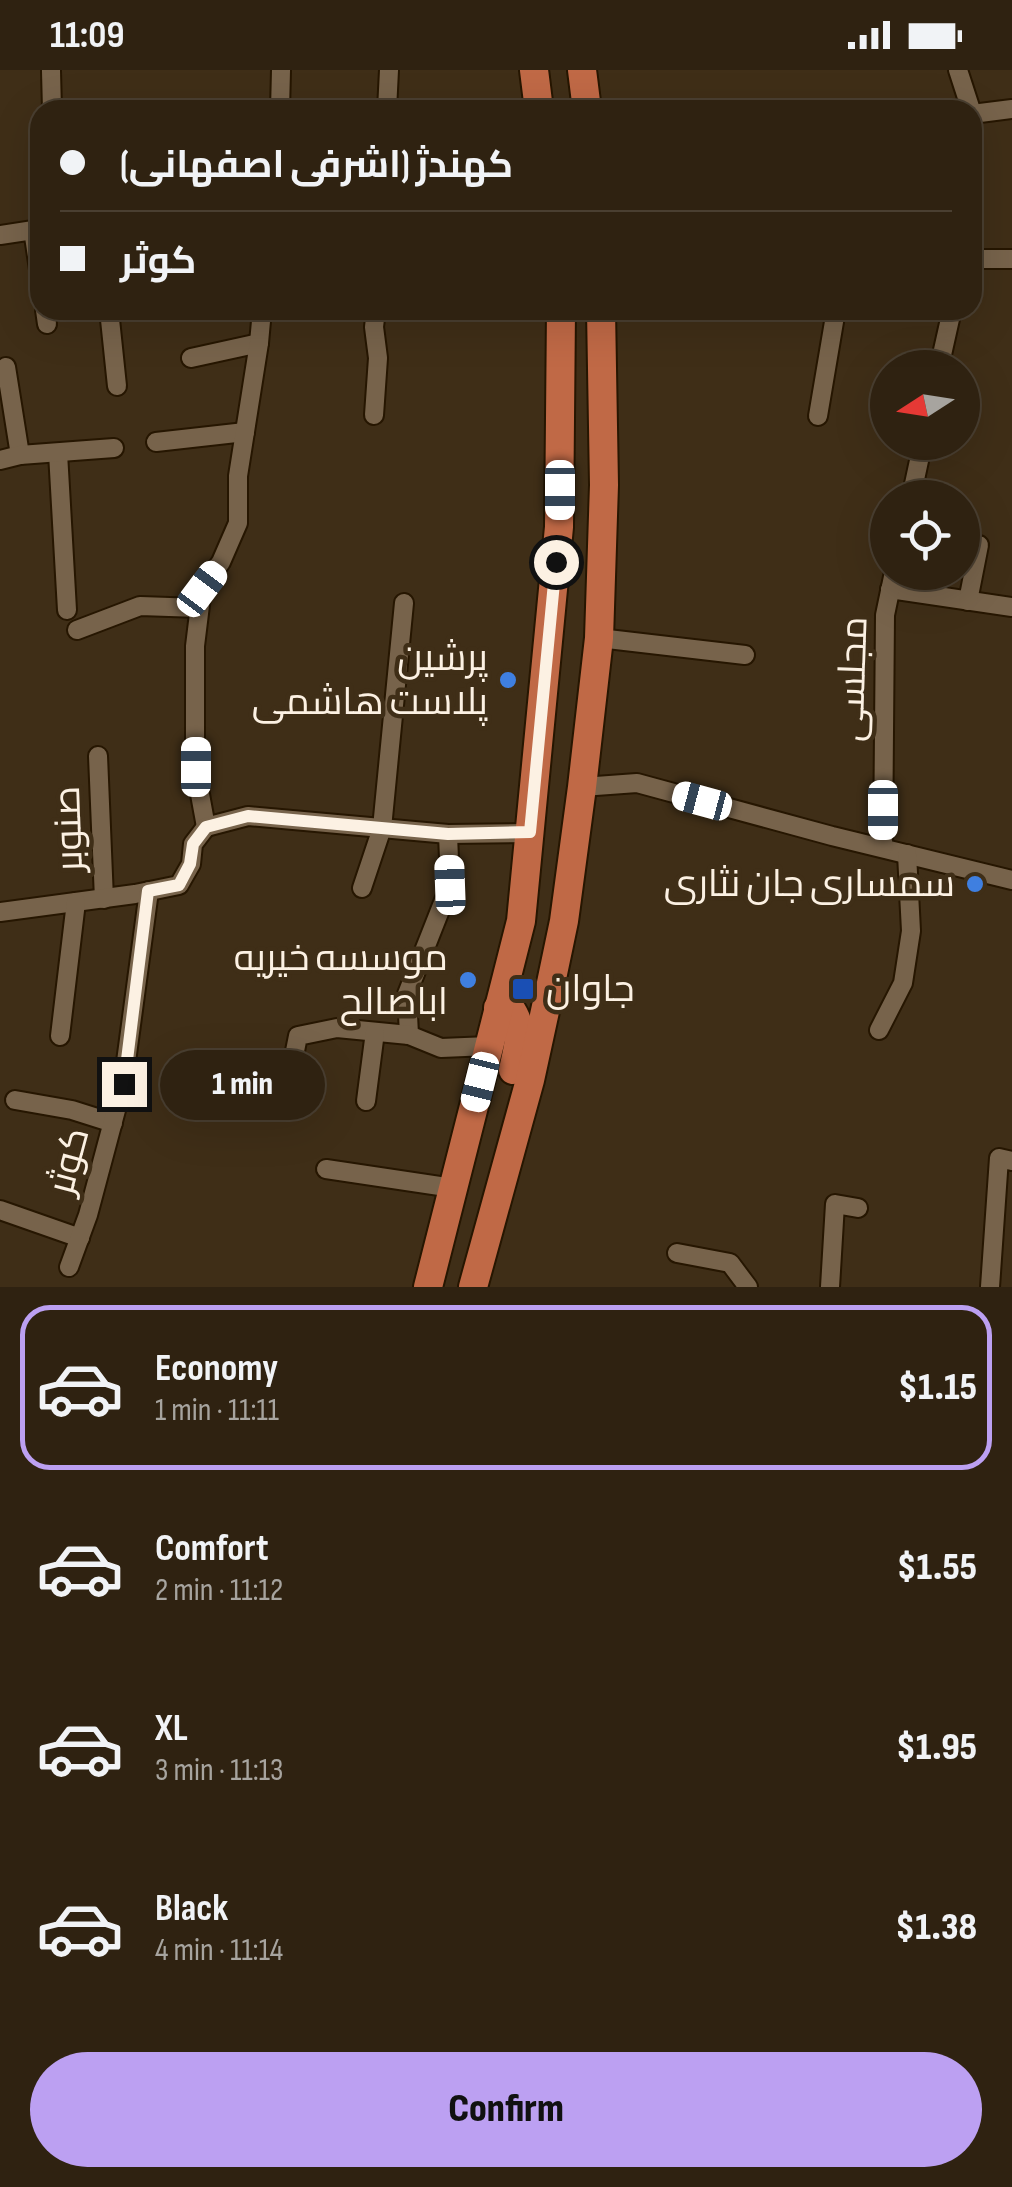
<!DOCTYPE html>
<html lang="en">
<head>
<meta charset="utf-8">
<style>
	:root { --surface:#2f2211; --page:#3b2f1f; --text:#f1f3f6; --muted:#a7a49f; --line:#4a3f31; --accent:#bca0f2 }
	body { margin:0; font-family:"Sofia Sans Condensed",Cairo,sans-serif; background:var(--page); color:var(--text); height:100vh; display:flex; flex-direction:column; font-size:38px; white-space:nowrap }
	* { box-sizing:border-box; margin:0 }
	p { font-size:32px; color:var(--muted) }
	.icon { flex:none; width:55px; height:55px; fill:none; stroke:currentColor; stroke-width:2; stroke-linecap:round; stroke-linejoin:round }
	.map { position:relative; height:1217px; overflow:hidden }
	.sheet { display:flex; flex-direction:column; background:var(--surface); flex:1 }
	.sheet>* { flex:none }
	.hud { position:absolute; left:30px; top:30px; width:952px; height:220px; border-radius:30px; box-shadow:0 10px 40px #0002,0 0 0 2px var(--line); display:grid; align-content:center; height:220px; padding:0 30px; background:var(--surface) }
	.needle { width:65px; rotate:258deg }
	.tools { position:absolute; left:870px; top:280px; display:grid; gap:20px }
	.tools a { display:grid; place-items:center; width:110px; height:110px; border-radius:50%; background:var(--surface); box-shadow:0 10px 40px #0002,0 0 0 2px var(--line); font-size:50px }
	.end { position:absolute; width:45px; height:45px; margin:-22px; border:12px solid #fcf1e3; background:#111; box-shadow:0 0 0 5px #111 }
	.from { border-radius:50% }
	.bubble { position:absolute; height:70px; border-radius:35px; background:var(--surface); box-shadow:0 10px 40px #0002,0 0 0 2px var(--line); font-size:32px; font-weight:800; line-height:70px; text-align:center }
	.car { position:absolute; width:30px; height:60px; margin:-30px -15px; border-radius:12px; box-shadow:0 0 8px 2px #0007; background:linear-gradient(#fff 24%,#345 0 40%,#fff 0 76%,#345 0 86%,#fff 0) }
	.hud b { display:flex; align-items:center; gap:35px; height:95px; font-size:38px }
	.hud b+b { border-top:2px solid var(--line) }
	.hud i { width:25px; height:25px; background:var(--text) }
	ul { padding:18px 0 0; list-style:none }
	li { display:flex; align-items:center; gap:30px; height:165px; margin:0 20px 15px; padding:0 10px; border:5px solid transparent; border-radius:30px }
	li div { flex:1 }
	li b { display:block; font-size:38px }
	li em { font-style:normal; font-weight:800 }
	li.current { border-color:var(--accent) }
	li>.icon { width:90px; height:90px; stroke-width:1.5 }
	.cta { display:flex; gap:20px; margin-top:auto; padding:20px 30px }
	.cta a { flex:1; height:115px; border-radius:60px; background:var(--accent); color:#111; font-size:40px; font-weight:800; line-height:115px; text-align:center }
	.status { display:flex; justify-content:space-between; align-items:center; height:70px; padding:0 50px; background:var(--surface); direction:ltr }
	.status svg { height:28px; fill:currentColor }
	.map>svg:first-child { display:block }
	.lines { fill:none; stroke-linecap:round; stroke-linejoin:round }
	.street-casing { stroke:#261601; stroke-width:22 }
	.primary-casing { stroke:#261601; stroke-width:32 }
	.street { stroke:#77634b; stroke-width:18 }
	.primary { stroke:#c06946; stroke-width:28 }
	.route { stroke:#fcf1e3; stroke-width:12 }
	.shop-dot { fill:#3f7fe0; stroke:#3f2e17; stroke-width:4 }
	.transit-dot { fill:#1a4fb4; stroke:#3f2e17; stroke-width:4 }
	.labels { text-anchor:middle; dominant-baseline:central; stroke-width:9; stroke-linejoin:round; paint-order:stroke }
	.poi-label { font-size:38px; fill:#fcf1e3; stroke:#3f2e17; text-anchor:end }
	.street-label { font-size:38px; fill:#fcf1e3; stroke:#3f2e17 }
</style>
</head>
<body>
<div class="status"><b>11:09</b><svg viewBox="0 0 49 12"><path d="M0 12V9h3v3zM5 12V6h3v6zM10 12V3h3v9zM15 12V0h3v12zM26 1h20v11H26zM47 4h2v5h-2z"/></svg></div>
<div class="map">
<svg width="1012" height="1217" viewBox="0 0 1012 1217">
	<rect width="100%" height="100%" fill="#3f2e17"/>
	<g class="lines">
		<!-- street casing -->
		<g class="street-casing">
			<g id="street">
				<polyline points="958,0 971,40"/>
				<polyline points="51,1 52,40"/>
				<polyline points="280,40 281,0"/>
				<polyline points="387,40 389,0"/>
				<polyline points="972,44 1012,39"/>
				<polyline points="33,160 40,206"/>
				<polyline points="0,165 40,159"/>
				<polyline points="972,189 1012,189"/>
				<polyline points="45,240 47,254"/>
				<polyline points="109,240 117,316"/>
				<polyline points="191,288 259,273"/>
				<polyline points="6,297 20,385"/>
				<polyline points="939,298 952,240"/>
				<polyline points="374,345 378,288 374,257 376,240"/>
				<polyline points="818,346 836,240"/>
				<polyline points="156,372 245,362"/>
				<polyline points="58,383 67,540"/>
				<polyline points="0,390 20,385 114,378"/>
				<polyline points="911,428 923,372"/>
				<polyline points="890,519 1012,537"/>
				<polyline points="968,531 979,475"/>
				<polyline points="77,560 140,536 199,538"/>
				<polyline points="599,568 745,585"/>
				<polyline points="98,686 104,829"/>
				<polyline points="582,717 637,713 832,766 1012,810"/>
				<polyline points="206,757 195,697 195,576 202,519 221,492 238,453 238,406 259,273 262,240"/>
				<polyline points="206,757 248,746 448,764 530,763"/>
				<polyline points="883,778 885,545 894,502"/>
				<polyline points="362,818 382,758 404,533"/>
				<polyline points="0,842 135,824 179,815 191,794 193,774 206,757"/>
				<polyline points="879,960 903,913 911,861 907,784"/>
				<polyline points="409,965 407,924 450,815 448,764"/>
				<polyline points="60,966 76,832"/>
				<polyline points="286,1026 298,966 337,958 409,965 441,978 489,976"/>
				<polyline points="15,1030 72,1040 113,1053"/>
				<polyline points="366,1031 375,962"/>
				<polyline points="326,1099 453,1118"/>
				<polyline points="0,1140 80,1168"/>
				<polyline points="677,1183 730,1193 748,1217"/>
				<polyline points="69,1197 88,1145 123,1014 149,821"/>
				<polyline points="830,1217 835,1134 858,1138"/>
				<polyline points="990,1217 999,1088 1012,1091"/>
			</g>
		</g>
		<!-- primary casing -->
		<g class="primary-casing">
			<g id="primary">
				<polyline points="534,0 539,40"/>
				<polyline points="582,0 587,40"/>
				<path d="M498 938H510C525 958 518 977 513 1000"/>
				<polyline points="428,1217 521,851 559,457 561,240"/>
				<polyline points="473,1217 530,1010 550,918 564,851 582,717 599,568 604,415 601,240"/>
			</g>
		</g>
		<!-- street -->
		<use href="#street" class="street"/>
		<!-- primary -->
		<use href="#primary" class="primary"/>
	</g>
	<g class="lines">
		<!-- route -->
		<polyline class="route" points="124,1014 148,821 179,815 190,794 193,774 206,757 248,746 448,764 530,762 556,492"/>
	</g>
	<!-- markers -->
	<g class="shop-dot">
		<circle cx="508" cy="610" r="10"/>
		<circle cx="975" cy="814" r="10"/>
		<circle cx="468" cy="910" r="10"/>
	</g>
	<rect class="transit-dot" x="511" y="907" width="24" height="24" rx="5"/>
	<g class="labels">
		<!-- poi labels -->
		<g class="poi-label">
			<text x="488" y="588">پرشین<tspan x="488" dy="44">پلاست هاشمی</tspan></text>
			<text x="955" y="814">سمساری جان نثاری</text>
			<text x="448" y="888">موسسه خیریه<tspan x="448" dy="44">اباصالح</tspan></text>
			<text x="546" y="919" text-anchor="start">جاوان</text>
		</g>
		<!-- street labels -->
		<g class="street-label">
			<text transform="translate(853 609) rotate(-88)">مجلسی</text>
			<text transform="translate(69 759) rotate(-92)">صنوبر</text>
			<text transform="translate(69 1091) rotate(-75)">کوثر</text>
		</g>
	</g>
</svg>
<div class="tools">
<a><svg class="needle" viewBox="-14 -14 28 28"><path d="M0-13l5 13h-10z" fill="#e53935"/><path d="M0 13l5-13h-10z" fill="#a7a49f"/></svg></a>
<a><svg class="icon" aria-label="locate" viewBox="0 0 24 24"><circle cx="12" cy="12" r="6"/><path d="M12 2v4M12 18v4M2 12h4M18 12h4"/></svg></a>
</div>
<i class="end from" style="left:556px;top:492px"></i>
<i class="end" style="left:124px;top:1014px"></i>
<div class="bubble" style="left:160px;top:980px;width:165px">1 min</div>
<i class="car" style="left:560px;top:420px;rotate:180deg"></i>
<i class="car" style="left:202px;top:519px;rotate:37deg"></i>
<i class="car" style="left:196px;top:697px;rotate:0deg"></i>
<i class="car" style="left:702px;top:731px;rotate:285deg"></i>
<i class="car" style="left:883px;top:740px;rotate:180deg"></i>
<i class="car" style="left:450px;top:815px;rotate:358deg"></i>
<i class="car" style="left:480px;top:1012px;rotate:194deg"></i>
<div class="hud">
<b><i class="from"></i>کهندژ (اشرفی اصفهانی)</b>
<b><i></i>کوثر</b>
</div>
</div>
<section class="sheet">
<ul>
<li class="current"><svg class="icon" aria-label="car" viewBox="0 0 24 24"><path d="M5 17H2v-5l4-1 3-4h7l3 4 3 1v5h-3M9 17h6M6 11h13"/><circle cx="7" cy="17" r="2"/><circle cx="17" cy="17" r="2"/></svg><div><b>Economy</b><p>1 min · 11:11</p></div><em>$1.15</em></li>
<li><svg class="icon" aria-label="car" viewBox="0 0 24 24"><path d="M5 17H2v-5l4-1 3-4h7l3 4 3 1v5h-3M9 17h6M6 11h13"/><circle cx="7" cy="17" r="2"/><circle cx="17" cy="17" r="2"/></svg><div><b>Comfort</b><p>2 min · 11:12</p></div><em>$1.55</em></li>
<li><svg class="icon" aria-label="car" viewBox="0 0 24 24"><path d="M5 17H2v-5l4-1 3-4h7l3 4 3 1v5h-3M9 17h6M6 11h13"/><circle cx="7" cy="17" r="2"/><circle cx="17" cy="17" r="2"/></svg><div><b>XL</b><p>3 min · 11:13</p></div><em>$1.95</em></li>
<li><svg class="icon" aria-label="car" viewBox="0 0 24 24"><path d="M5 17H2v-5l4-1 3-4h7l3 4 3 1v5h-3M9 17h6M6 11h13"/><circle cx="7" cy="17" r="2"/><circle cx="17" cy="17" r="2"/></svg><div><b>Black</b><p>4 min · 11:14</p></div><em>$1.38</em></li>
</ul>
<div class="cta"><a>Confirm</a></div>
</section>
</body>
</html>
